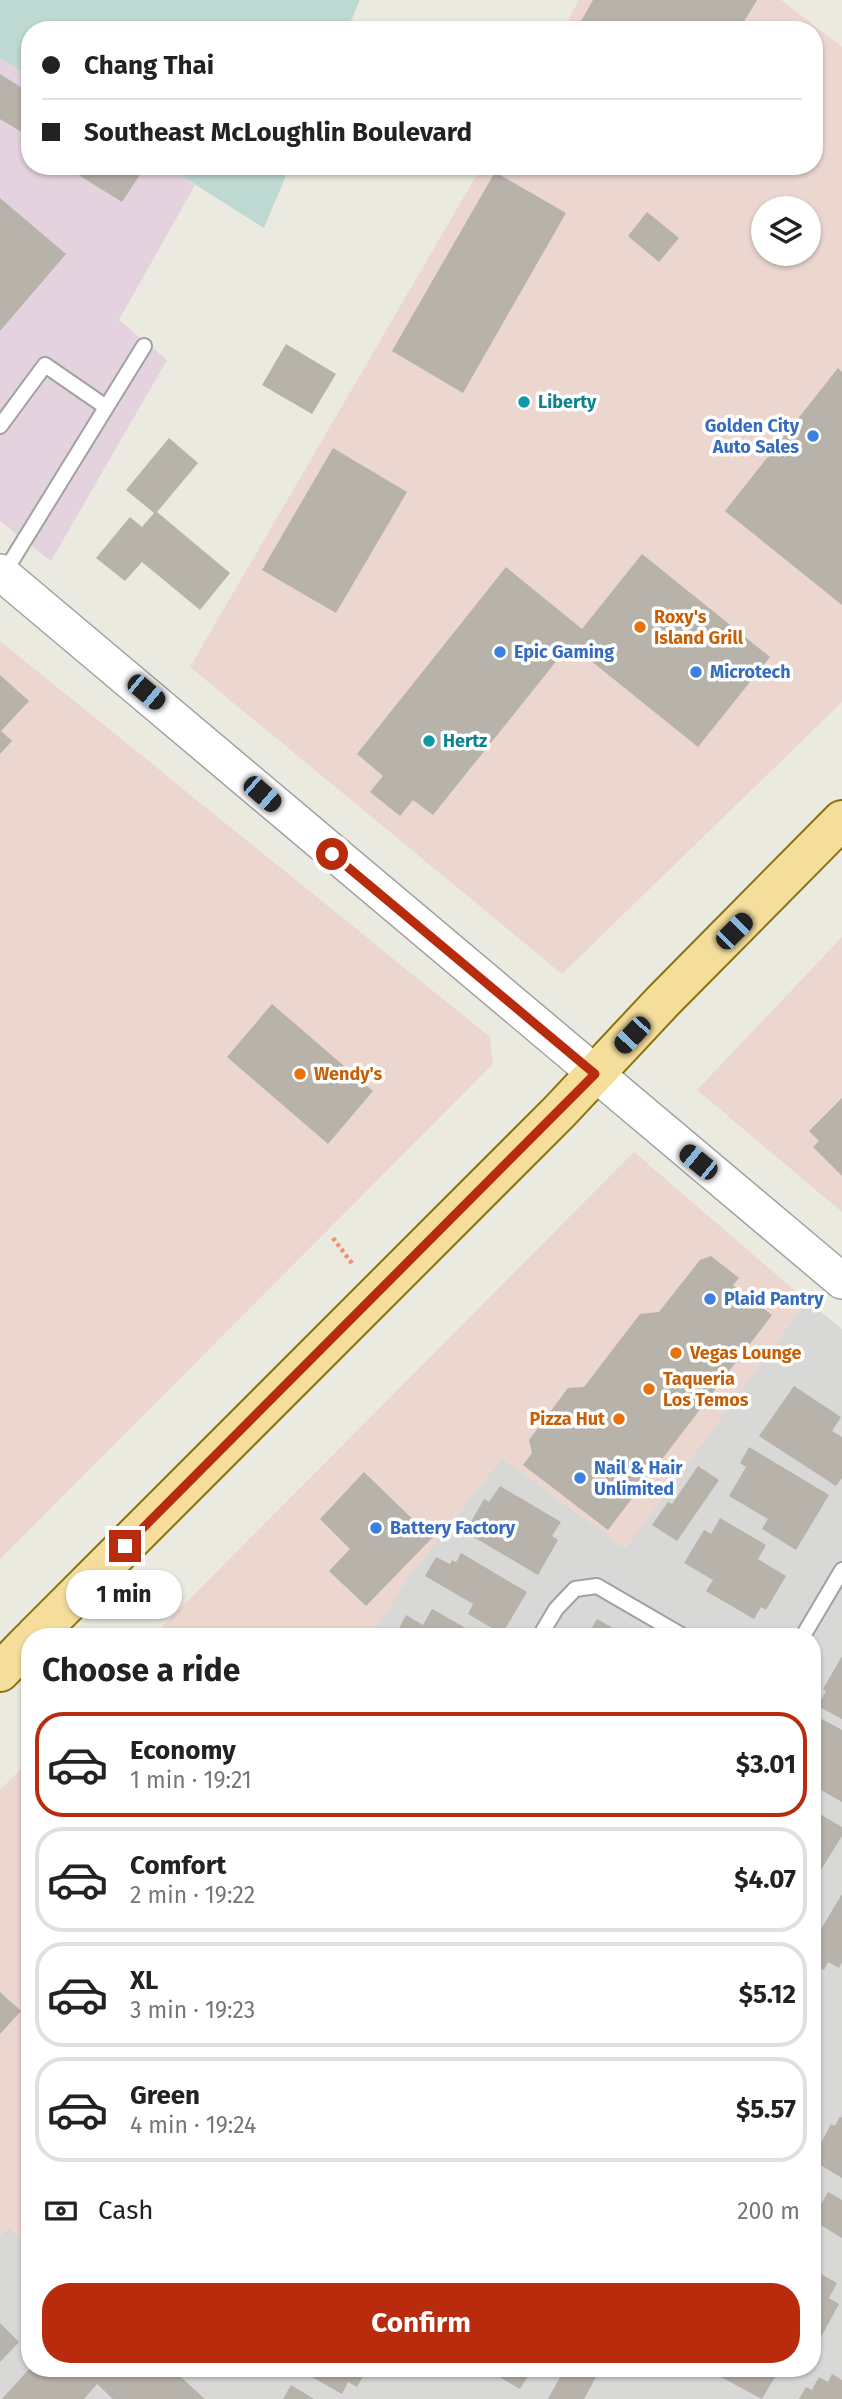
<!DOCTYPE html>
<html lang="en">
<head>
<meta charset="utf-8">
<style>
	:root { --surface:#fff; --page:#f2f2f2; --text:#222; --muted:#767676; --line:#e0e0e0; --accent:#b82b0d }
	body { margin:0; font-family:"Fira Sans",sans-serif; background:var(--page); color:var(--text); height:100vh; display:flex; flex-direction:column; font-size:26px; white-space:nowrap }
	* { box-sizing:border-box; margin:0 }
	p { font-size:23px; color:var(--muted) }
	.icon { flex:none; width:38px; height:38px; fill:none; stroke:currentColor; stroke-width:2; stroke-linecap:round; stroke-linejoin:round }
	.map { position:relative; flex:1; overflow:hidden }
	.details { position:absolute; left:21px; top:1628px; width:800px; height:749px; display:flex; flex-direction:column; background:var(--surface); border-radius:28px; box-shadow:0 2px 5px #0004 }
	.details>* { flex:none }
	.hud { position:absolute; left:21px; top:21px; width:802px; height:154px; border-radius:28px; box-shadow:0 2px 5px #0004; display:grid; align-content:center; height:154px; padding:0 21px; background:var(--surface) }
	.controls { position:absolute; left:751px; top:196px; display:grid; gap:14px }
	.controls a { display:grid; place-items:center; width:70px; height:70px; border-radius:50%; background:var(--surface); box-shadow:0 2px 5px #0004; font-size:35px }
	.end { position:absolute; width:32px; height:32px; margin:-16px; border:9px solid #b82b0d; background:#fff; box-shadow:0 0 0 4px #fff }
	.from { border-radius:50% }
	.bubble { position:absolute; height:49px; border-radius:24px; background:var(--surface); box-shadow:0 2px 5px #0004; font-size:23px; font-weight:700; line-height:49px; text-align:center }
	.car { position:absolute; width:21px; height:42px; margin:-21px -10px; border-radius:9px; box-shadow:0 0 5px 2px #0007; background:linear-gradient(#222 24%,#8ab4d8 0 40%,#222 0 76%,#8ab4d8 0 86%,#222 0) }
	.hud b { display:flex; align-items:center; gap:24px; height:66px; font-size:26px }
	.hud b+b { border-top:2px solid var(--line) }
	.hud i { width:18px; height:18px; background:var(--text) }
	ul { padding:0; list-style:none }
	li { display:flex; align-items:center; gap:21px; height:105px; margin:0 14px 10px; padding:0 7px; border:4px solid var(--line); border-radius:28px }
	li div { flex:1 }
	li b { display:block; font-size:26px }
	li em { font-style:normal; font-weight:700 }
	li.active { border-color:var(--accent) }
	li>.icon { width:63px; height:63px; stroke-width:1.5 }
	h2 { padding:0 21px; font-size:32px; line-height:84px }
	.pay { display:flex; align-items:center; gap:18px; height:77px; padding:0 21px; font-size:26px }
	.pay p { margin-inline-start:auto }
	.action { display:flex; gap:14px; margin-top:auto; padding:14px 21px }
	.action a { flex:1; height:80px; border-radius:28px; background:var(--accent); color:#fff; font-size:28px; font-weight:700; line-height:80px; text-align:center }
	.map>svg:first-child { display:block }
	.residential { fill:#d8d8d7 }
	.commercial { fill:#ecd6d0; fill-rule:evenodd }
	.industrial { fill:#e4d3de }
	.wetland { fill:#bed9d1 }
	.building { fill:#b7b2aa }
	.lines { fill:none; stroke-linecap:round; stroke-linejoin:round }
	.service-casing { stroke:#a1a1a1; stroke-width:18 }
	.tertiary-casing { stroke:#a1a1a1; stroke-width:38 }
	.primary-casing { stroke:#87730a; stroke-width:42 }
	.path { stroke:#ef916d; stroke-width:4.5; stroke-dasharray:3.5 3.5; stroke-linecap:butt }
	.service { stroke:#fff; stroke-width:14 }
	.tertiary { stroke:#fff; stroke-width:35 }
	.primary { stroke:#f5de9c; stroke-width:38 }
	.route { stroke:#b82b0d; stroke-width:9 }
	.culture-dot { fill:#0f9aa8; stroke:#fff; stroke-width:2.5 }
	.shop-dot { fill:#3f7fe0; stroke:#fff; stroke-width:2.5 }
	.food-dot { fill:#e8710a; stroke:#fff; stroke-width:2.5 }
	.labels { text-anchor:middle; dominant-baseline:central; stroke-width:7; stroke-linejoin:round; paint-order:stroke }
	.culture-label { font-size:18px; font-weight:bold; fill:#0d838f; stroke:#fff; text-anchor:start }
	.shop-label { font-size:18px; font-weight:bold; fill:#366cbe; stroke:#fff; text-anchor:start }
	.food-label { font-size:18px; font-weight:bold; fill:#c56008; stroke:#fff; text-anchor:start }
</style>
</head>
<body>
<div class="map">
<svg width="842" height="2399" viewBox="0 0 842 2399">
	<rect width="100%" height="100%" fill="#ebeae0"/>
	<!-- residential -->
	<polygon class="residential" points="807,1301 842,1329 842,2399 0,2399 0,2236 9,2227 30,2247 30,2368 812,2368 812,1636 371,1636 407,1579 502,1458 625,1548"/>
	<!-- commercial -->
	<g class="commercial">
		<path d="M579 0H781L842 47V702L562 974 190 667 482 166H814V30H562ZM763 208H808V254H763Z"/>
		<polygon points="0,641 490,1037 493,1064 0,1559"/>
		<polygon points="842,937 842,1212 697,1090"/>
		<polygon points="634,1152 807,1301 625,1548 502,1458 407,1579 371,1636 153,1636"/>
		<polygon points="30,1760 30,2247 9,2227 0,2236 0,1790"/>
	</g>
	<!-- industrial -->
	<polygon class="industrial" points="0,58 30,77 30,166 166,166 195,185 119,320 167,360 51,561 0,521"/>
	<!-- wetland -->
	<g class="wetland">
		<polygon points="0,0 360,0 347,30 30,30 30,77 0,58"/>
		<polygon points="166,166 290,166 264,228"/>
	</g>
	<!-- building -->
	<g class="building">
		<polygon points="593,0 757,0 739,30 576,30"/>
		<polygon points="0,74 30,93 30,137 0,119"/>
		<polygon points="64,166 136,166 143,170 122,202"/>
		<polygon points="495,172 566,213 463,393 392,351"/>
		<polygon points="0,198 66,254 0,331"/>
		<polygon points="647,212 679,238 659,262 628,236"/>
		<polygon points="286,344 336,374 312,414 262,385"/>
		<polygon points="838,368 842,372 842,605 725,511"/>
		<polygon points="169,438 198,463 157,512 230,573 200,610 142,562 125,581 96,558 130,517 142,527 154,513 126,490"/>
		<polygon points="333,448 407,492 336,613 262,570"/>
		<polygon points="642,554 770,657 698,747 570,644 433,815 413,800 400,816 370,792 383,776 357,754 506,567 582,629"/>
		<polygon points="0,675 29,701 1,731 12,741 0,754"/>
		<polygon points="272,1004 373,1091 328,1144 227,1057"/>
		<polygon points="842,1098 842,1176 813,1147 819,1141 809,1131"/>
		<polygon points="711,1256 739,1278 733,1285 772,1315 608,1530 523,1465 532,1453 529,1440 568,1388 584,1387 640,1314 659,1312 700,1260"/>
		<polygon points="794,1386 841,1417 832,1431 842,1437 842,1478 836,1486 759,1436"/>
		<polygon points="749,1447 829,1495 796,1550 762,1529 768,1519 729,1496 746,1467 740,1463"/>
		<polygon points="698,1466 719,1480 677,1541 652,1525 668,1502 672,1504"/>
		<polygon points="364,1472 432,1538 366,1606 329,1571 350,1549 320,1519"/>
		<polygon points="500,1486 561,1522 552,1536 558,1540 538,1575 465,1532 484,1499 489,1502"/>
		<polygon points="720,1518 766,1545 758,1559 786,1576 766,1610 761,1607 754,1619 706,1591 713,1580 684,1563 704,1530 711,1534"/>
		<polygon points="461,1553 527,1592 502,1634 468,1614 473,1604 425,1576 436,1557 450,1564 452,1560 456,1562"/>
		<polygon points="432,1609 480,1636 405,1636 397,1632 406,1615 423,1625"/>
		<polygon points="597,1619 627,1636 587,1636"/>
		<polygon points="842,1656 842,1719 818,1706 826,1691 823,1689"/>
		<polygon points="822,1719 842,1730 842,1802 812,1785 812,1730 816,1729"/>
		<polygon points="812,1794 820,1799 813,1810 842,1827 842,1836 819,1873 812,1869"/>
		<polygon points="842,1894 842,1962 839,1968 828,1962 824,1970 812,1963 812,1944"/>
		<polygon points="0,1992 21,2011 0,2034"/>
		<polygon points="840,2116 842,2118 842,2178 812,2160 831,2124 835,2126"/>
		<polygon points="828,2192 842,2200 842,2238 812,2220"/>
		<polygon points="812,2269 837,2283 829,2298 839,2304 820,2339 812,2334"/>
		<polygon points="0,2323 19,2342 0,2362"/>
		<polygon points="30,2368 171,2368 205,2399 113,2399 97,2384 84,2399 2,2399"/>
		<polygon points="296,2368 368,2368 357,2387 348,2382 342,2394"/>
		<polygon points="484,2368 539,2368 535,2374 531,2371 520,2389"/>
		<polygon points="565,2368 601,2368 584,2399 548,2399"/>
		<polygon points="704,2368 780,2368 762,2399"/>
		<polygon points="832,2374 842,2380 842,2399 799,2399 806,2387 812,2390 819,2377 828,2382"/>
		<polygon points="291,2385 314,2399 283,2399"/>
	</g>
	<g class="lines">
		<!-- service casing -->
		<g class="service-casing">
			<g id="service">
				<polyline points="0,426 45,365 106,407"/>
				<polyline points="4,573 144,346"/>
				<polyline points="540,1636 556,1609 575,1589 597,1586 683,1636"/>
				<polyline points="803,1636 842,1570"/>
			</g>
		</g>
		<!-- tertiary casing -->
		<g class="tertiary-casing">
			<polyline id="tertiary" points="0,572 842,1281"/>
		</g>
		<!-- primary casing -->
		<g class="primary-casing">
			<g id="primary">
				<polyline points="35,1636 560,1111 663,1001 842,820"/>
				<polyline points="0,1672 30,1641"/>
			</g>
		</g>
		<!-- path -->
		<polyline class="path" points="333,1238 354,1266"/>
		<!-- service -->
		<use href="#service" class="service"/>
		<!-- tertiary -->
		<use href="#tertiary" class="tertiary"/>
		<!-- primary -->
		<use href="#primary" class="primary"/>
	</g>
	<g class="lines">
		<!-- route -->
		<polyline class="route" points="125,1546 595,1074 332,854"/>
	</g>
	<!-- markers -->
	<g class="culture-dot">
		<circle cx="524" cy="402" r="7"/>
		<circle cx="429" cy="741" r="7"/>
	</g>
	<g class="shop-dot">
		<circle cx="813" cy="436" r="7"/>
		<circle cx="500" cy="652" r="7"/>
		<circle cx="696" cy="672" r="7"/>
		<circle cx="710" cy="1299" r="7"/>
		<circle cx="580" cy="1478" r="7"/>
		<circle cx="376" cy="1528" r="7"/>
	</g>
	<g class="food-dot">
		<circle cx="640" cy="627" r="7"/>
		<circle cx="300" cy="1074" r="7"/>
		<circle cx="676" cy="1353" r="7"/>
		<circle cx="649" cy="1389" r="7"/>
		<circle cx="619" cy="1419" r="7"/>
	</g>
	<g class="labels">
		<!-- culture labels -->
		<g class="culture-label">
			<text x="538" y="402">Liberty</text>
			<text x="443" y="741">Hertz</text>
		</g>
		<!-- shop labels -->
		<g class="shop-label">
			<text x="799" y="426" text-anchor="end">Golden City<tspan x="799" dy="21">Auto Sales</tspan></text>
			<text x="514" y="652">Epic Gaming</text>
			<text x="710" y="672">Microtech</text>
			<text x="724" y="1299">Plaid Pantry</text>
			<text x="594" y="1468">Nail &amp; Hair<tspan x="594" dy="21">Unlimited</tspan></text>
			<text x="390" y="1528">Battery Factory</text>
		</g>
		<!-- food labels -->
		<g class="food-label">
			<text x="654" y="617">Roxy's<tspan x="654" dy="21">Island Grill</tspan></text>
			<text x="314" y="1074">Wendy's</text>
			<text x="690" y="1353">Vegas Lounge</text>
			<text x="663" y="1379">Taqueria<tspan x="663" dy="21">Los Temos</tspan></text>
			<text x="605" y="1419" text-anchor="end">Pizza Hut</text>
		</g>
	</g>
</svg>
<div class="controls">
<a><svg class="icon" aria-label="layers" viewBox="0 0 24 24"><path d="M12 4l9 5-9 5-9-5zM3 14l9 5 9-5"/></svg></a>
</div>
<i class="end from" style="left:332px;top:854px"></i>
<i class="end" style="left:125px;top:1546px"></i>
<div class="bubble" style="left:66px;top:1570px;width:116px">1 min</div>
<i class="car" style="left:146px;top:692px;rotate:130deg"></i>
<i class="car" style="left:262px;top:794px;rotate:131deg"></i>
<i class="car" style="left:734px;top:931px;rotate:45deg"></i>
<i class="car" style="left:632px;top:1035px;rotate:223deg"></i>
<i class="car" style="left:698px;top:1162px;rotate:309deg"></i>
<div class="hud">
<b><i class="from"></i>Chang Thai</b>
<b><i></i>Southeast McLoughlin Boulevard</b>
</div>
<section class="details">
<h2>Choose a ride</h2>
<ul>
<li class="active"><svg class="icon" aria-label="car" viewBox="0 0 24 24"><path d="M5 17H2v-5l4-1 3-4h7l3 4 3 1v5h-3M9 17h6M6 11h13"/><circle cx="7" cy="17" r="2"/><circle cx="17" cy="17" r="2"/></svg><div><b>Economy</b><p>1 min · 19:21</p></div><em>$3.01</em></li>
<li><svg class="icon" aria-label="car" viewBox="0 0 24 24"><path d="M5 17H2v-5l4-1 3-4h7l3 4 3 1v5h-3M9 17h6M6 11h13"/><circle cx="7" cy="17" r="2"/><circle cx="17" cy="17" r="2"/></svg><div><b>Comfort</b><p>2 min · 19:22</p></div><em>$4.07</em></li>
<li><svg class="icon" aria-label="car" viewBox="0 0 24 24"><path d="M5 17H2v-5l4-1 3-4h7l3 4 3 1v5h-3M9 17h6M6 11h13"/><circle cx="7" cy="17" r="2"/><circle cx="17" cy="17" r="2"/></svg><div><b>XL</b><p>3 min · 19:23</p></div><em>$5.12</em></li>
<li><svg class="icon" aria-label="car" viewBox="0 0 24 24"><path d="M5 17H2v-5l4-1 3-4h7l3 4 3 1v5h-3M9 17h6M6 11h13"/><circle cx="7" cy="17" r="2"/><circle cx="17" cy="17" r="2"/></svg><div><b>Green</b><p>4 min · 19:24</p></div><em>$5.57</em></li>
</ul>
<div class="pay"><svg class="icon" aria-label="cash" viewBox="0 0 24 24"><path d="M3 7h18v10H3z"/><circle cx="12" cy="12" r="2"/></svg>Cash<p>200 m</p></div>
<div class="action"><a>Confirm</a></div>
</section>
</div>
</body>
</html>
